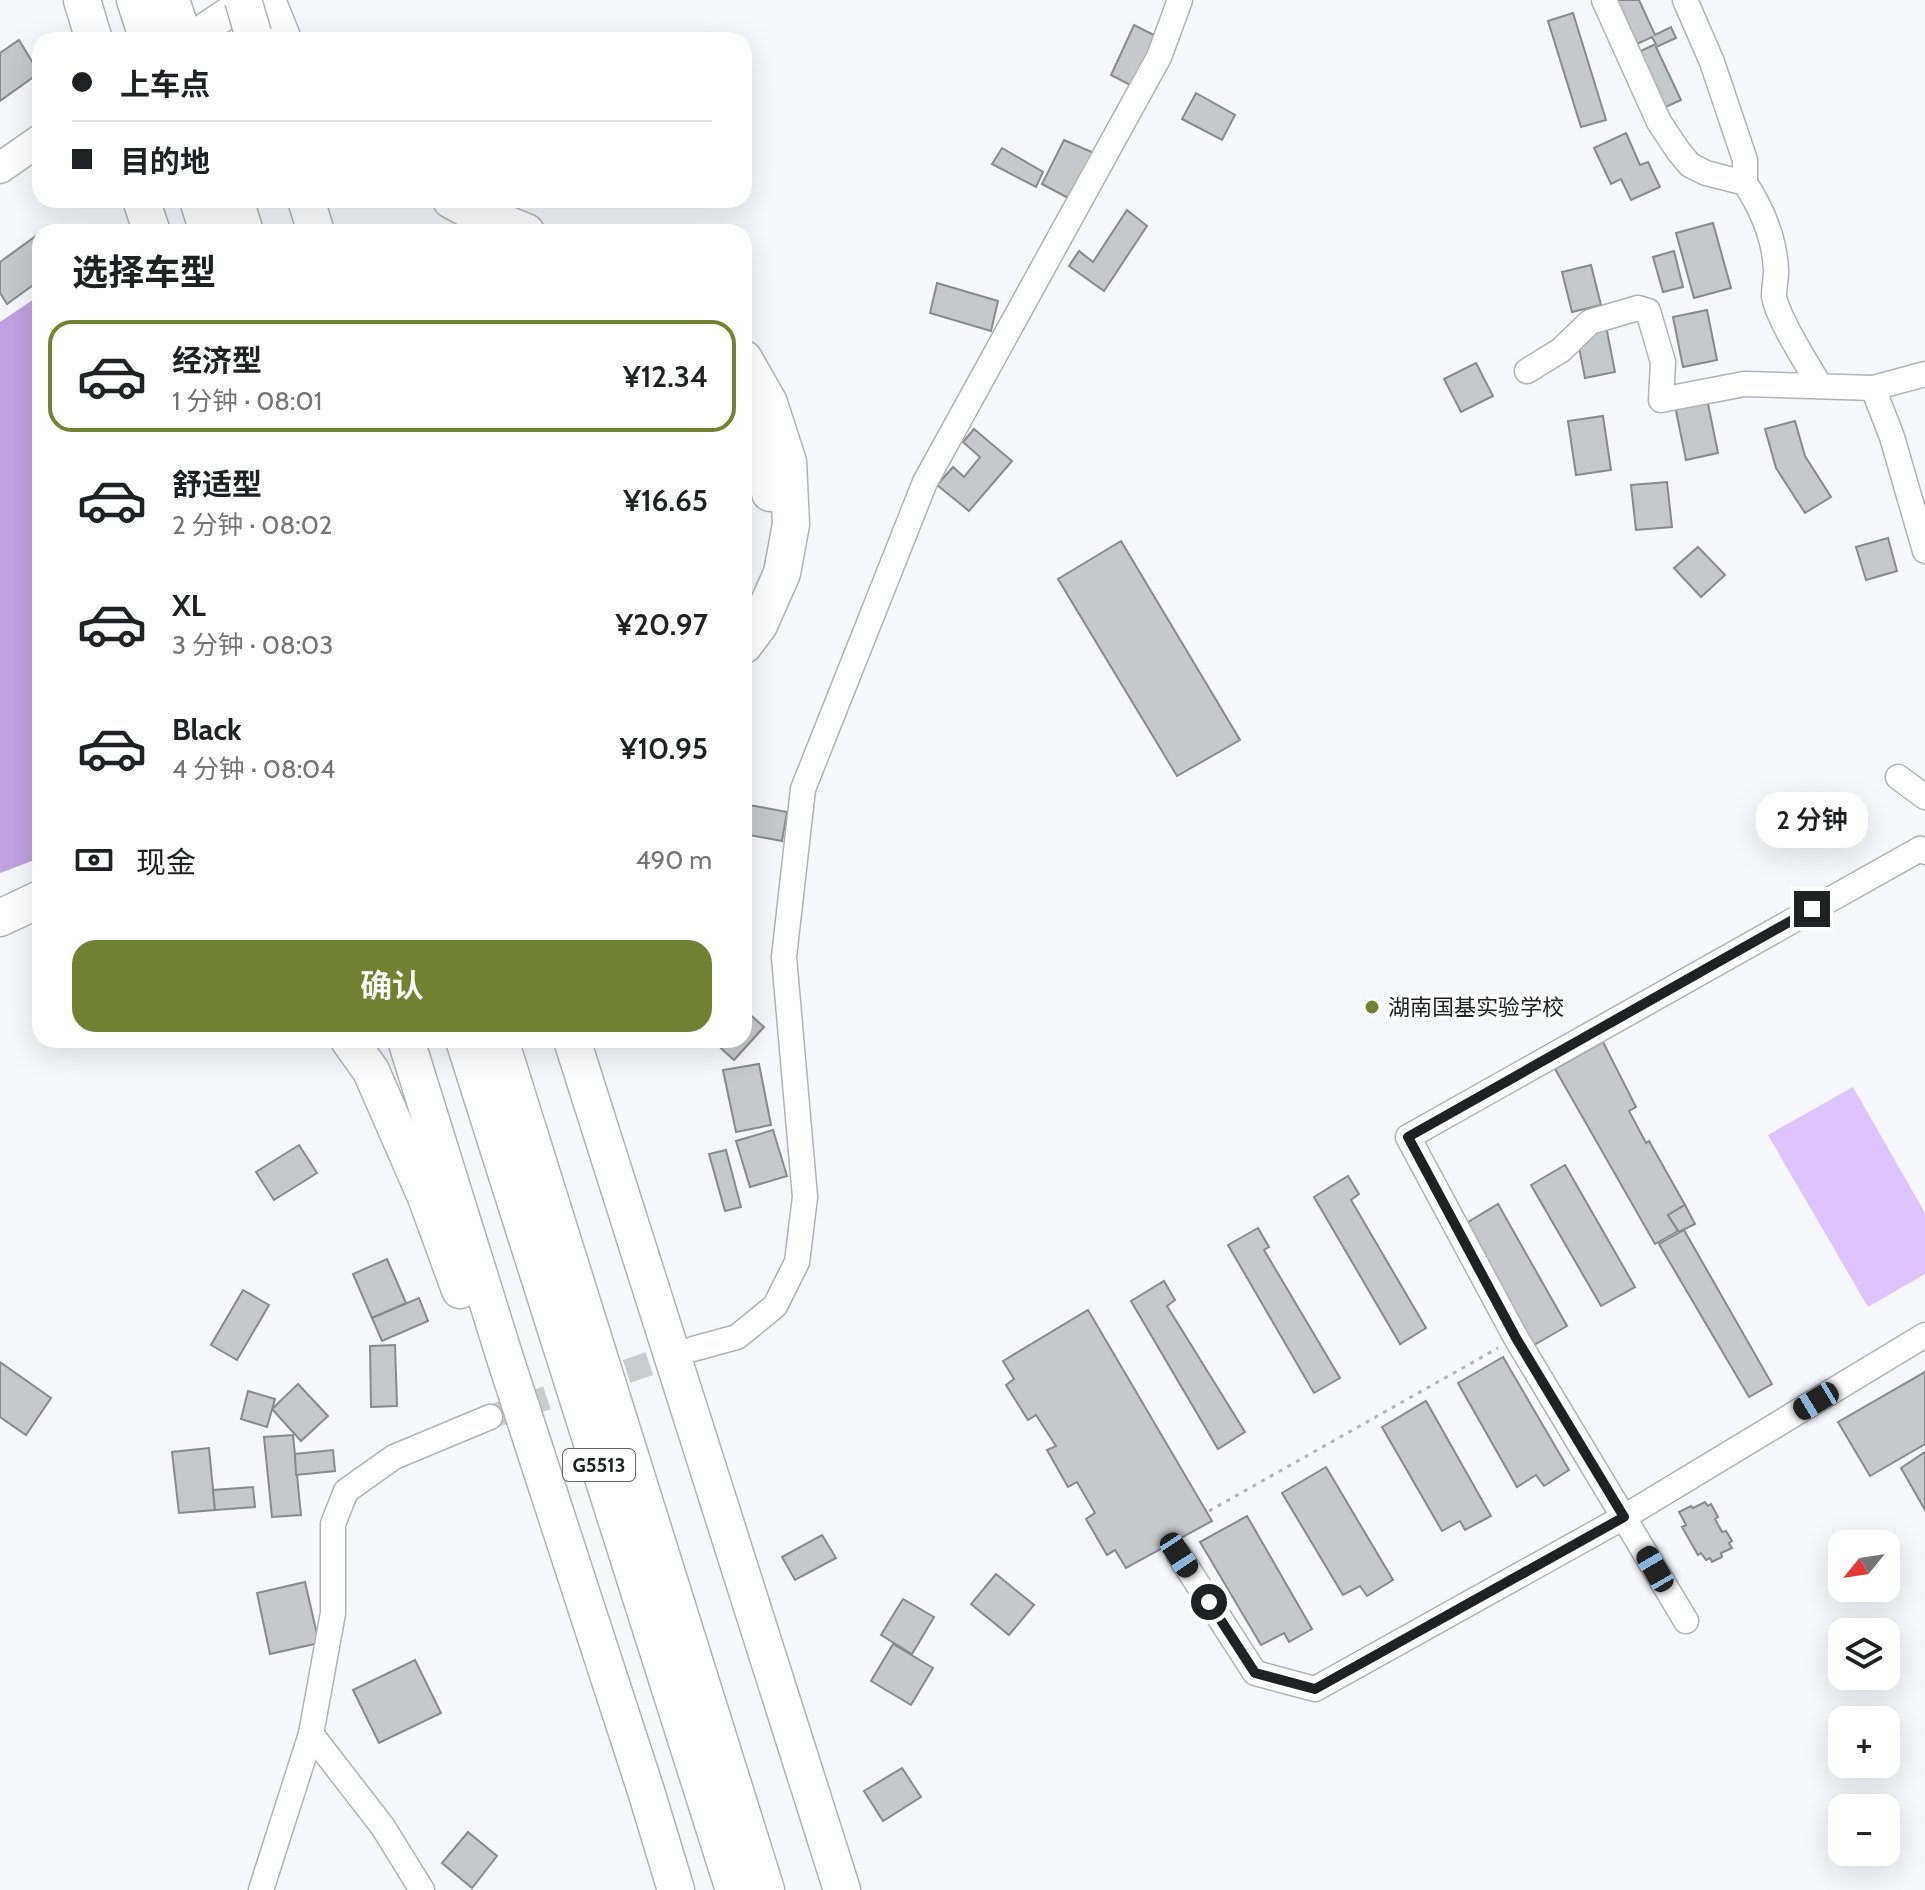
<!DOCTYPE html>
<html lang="zh">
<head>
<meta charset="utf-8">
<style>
	:root { --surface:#fff; --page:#f6f6f6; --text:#202124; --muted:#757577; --line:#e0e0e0; --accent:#718333 }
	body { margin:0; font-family:Cabin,"Noto Sans SC",sans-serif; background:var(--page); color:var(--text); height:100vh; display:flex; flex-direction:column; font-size:30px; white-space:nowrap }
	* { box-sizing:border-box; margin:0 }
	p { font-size:26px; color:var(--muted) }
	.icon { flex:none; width:44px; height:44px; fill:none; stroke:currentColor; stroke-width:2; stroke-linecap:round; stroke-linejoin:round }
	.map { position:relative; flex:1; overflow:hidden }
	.side { position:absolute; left:32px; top:224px; width:720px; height:824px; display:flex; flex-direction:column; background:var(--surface); border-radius:24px; box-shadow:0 8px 32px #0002 }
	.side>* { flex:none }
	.top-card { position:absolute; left:32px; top:32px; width:720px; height:176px; border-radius:24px; box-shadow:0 8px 32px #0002; display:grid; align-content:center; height:176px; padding:0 40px; background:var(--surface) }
	.needle { width:52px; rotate:240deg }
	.controls { position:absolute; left:1828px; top:1530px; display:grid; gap:16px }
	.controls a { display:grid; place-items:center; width:72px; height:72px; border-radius:16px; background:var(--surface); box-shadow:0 8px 32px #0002; font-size:40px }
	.end { position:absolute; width:36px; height:36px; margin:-18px; border:10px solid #202122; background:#fff; box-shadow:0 0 0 4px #fff }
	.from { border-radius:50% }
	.bubble { position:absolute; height:56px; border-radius:24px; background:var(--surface); box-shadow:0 8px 32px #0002; font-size:26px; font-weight:600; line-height:56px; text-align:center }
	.car { position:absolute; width:24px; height:48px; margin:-24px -12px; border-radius:10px; box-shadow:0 0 6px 2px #0007; background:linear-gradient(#222 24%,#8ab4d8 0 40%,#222 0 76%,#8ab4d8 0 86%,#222 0) }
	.top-card b { display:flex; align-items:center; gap:28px; height:76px; font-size:30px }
	.top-card b+b { border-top:2px solid var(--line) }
	.top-card i { width:20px; height:20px; background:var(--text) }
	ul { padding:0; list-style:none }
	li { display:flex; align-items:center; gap:24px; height:112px; margin:0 16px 12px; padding:0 24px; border:4px solid transparent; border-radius:24px }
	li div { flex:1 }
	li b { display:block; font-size:30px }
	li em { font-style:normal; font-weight:600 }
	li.selected { border-color:var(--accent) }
	li>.icon { width:72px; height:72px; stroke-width:1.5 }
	h2 { padding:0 40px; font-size:36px; line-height:96px }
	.pay { display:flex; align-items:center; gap:20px; height:88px; padding:0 40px; font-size:30px }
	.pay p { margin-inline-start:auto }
	.button { display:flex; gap:16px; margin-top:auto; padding:16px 40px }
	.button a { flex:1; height:92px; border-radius:24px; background:var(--accent); color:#fff; font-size:32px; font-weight:600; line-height:92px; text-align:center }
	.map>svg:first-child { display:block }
	.green { fill:#dfc3fc }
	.forest { fill:#c1a1e2 }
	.building { fill:#c5c9cb; stroke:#878b8d; stroke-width:2 }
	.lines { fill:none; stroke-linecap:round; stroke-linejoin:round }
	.minor-tunnel { stroke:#caccd0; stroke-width:24; stroke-dasharray:24 12; stroke-linecap:butt }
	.minor-casing { stroke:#b0b3b6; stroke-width:27 }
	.major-casing { stroke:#b0b3b6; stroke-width:33 }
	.highway-casing { stroke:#b0b3b6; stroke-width:39 }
	.path { stroke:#b3b4b7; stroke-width:3; stroke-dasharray:4 6; stroke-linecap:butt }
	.minor { stroke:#fff; stroke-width:24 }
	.major { stroke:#fff; stroke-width:30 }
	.highway { stroke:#fff; stroke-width:36 }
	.highway-bridge-casing { stroke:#b0b3b6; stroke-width:39; stroke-linecap:butt }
	.highway-bridge { stroke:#fff; stroke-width:36 }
	.route { stroke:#202122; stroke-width:10 }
	.poi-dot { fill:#718333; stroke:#fff; stroke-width:3 }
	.labels { text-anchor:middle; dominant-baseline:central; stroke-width:8; stroke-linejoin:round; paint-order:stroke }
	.shield { fill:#fff; stroke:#636464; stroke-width:2 }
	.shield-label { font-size:20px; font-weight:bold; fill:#202122 }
	.poi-label { font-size:22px; fill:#202122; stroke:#fff; text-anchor:start }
</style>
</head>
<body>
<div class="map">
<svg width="1925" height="1890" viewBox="0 0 1925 1890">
	<rect width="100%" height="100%" fill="#f5f7fb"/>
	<!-- green -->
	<polygon class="green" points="1853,1087 1925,1213 1925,1274 1868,1307 1768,1135"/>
	<!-- forest -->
	<polygon class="forest" points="40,295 40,858 0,873 0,322"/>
	<!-- building -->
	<g class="building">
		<polygon points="1618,0 1639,0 1655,35 1671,27 1676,38 1656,47 1681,100 1648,115 1623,59 1656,44 1652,37 1617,53 1598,9"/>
		<polygon points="1573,13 1606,120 1581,127 1548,21"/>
		<polygon points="1134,25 1156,36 1132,86 1111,75"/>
		<polygon points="19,40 39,73 0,101 0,53"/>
		<polygon points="1196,93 1235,115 1222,140 1182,119"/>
		<polygon points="1626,133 1640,165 1648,162 1660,187 1631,200 1621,179 1611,184 1594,148"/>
		<polygon points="1064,140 1094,153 1072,200 1042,184"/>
		<polygon points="1002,148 1043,172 1036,187 992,164"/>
		<polygon points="1127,210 1147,226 1104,291 1069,266 1079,251 1093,262"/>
		<polygon points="1713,223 1731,288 1694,298 1676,233"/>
		<polygon points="40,233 40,280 7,304 0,293 0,262"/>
		<polygon points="1674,251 1683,287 1663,292 1653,257"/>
		<polygon points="1591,265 1601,305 1572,312 1562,272"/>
		<polygon points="937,283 998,301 991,331 930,313"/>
		<polygon points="1707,310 1717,360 1683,367 1673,317"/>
		<polygon points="1606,326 1615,372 1585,378 1576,332"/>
		<polygon points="1476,363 1493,396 1461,412 1444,379"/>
		<polygon points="1706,394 1718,453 1686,460 1674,401"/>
		<polygon points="1603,416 1611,470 1576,475 1568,421"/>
		<polygon points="1795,421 1805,456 1831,497 1805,513 1776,468 1765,429"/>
		<polygon points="974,429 1012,461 969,511 937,485 953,467 964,477 980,457 963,442"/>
		<polygon points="1667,482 1672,527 1636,530 1631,485"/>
		<polygon points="1888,538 1897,571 1866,580 1856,547"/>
		<polygon points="1121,541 1240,740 1177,776 1058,579"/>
		<polygon points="1698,547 1725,575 1701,597 1674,568"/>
		<polygon points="744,804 787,812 782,841 744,834"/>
		<polygon points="744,1009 764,1027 734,1060 712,1040 744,1040"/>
		<polygon points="1603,1042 1636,1107 1629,1111 1646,1143 1649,1141 1685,1205 1668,1215 1678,1231 1655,1244 1555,1069"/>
		<polygon points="759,1064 771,1125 736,1132 723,1070"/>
		<polygon points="773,1130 787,1176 750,1187 736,1141"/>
		<polygon points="299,1145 317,1173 274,1200 256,1172"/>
		<polygon points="726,1150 741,1207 725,1211 709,1154"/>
		<polygon points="1565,1165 1635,1287 1601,1306 1531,1185"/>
		<polygon points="1348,1176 1359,1194 1351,1200 1426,1328 1400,1344 1314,1197"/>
		<polygon points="1498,1204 1567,1326 1529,1348 1460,1227"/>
		<polygon points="1685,1205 1695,1224 1679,1232 1668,1215"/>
		<polygon points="1258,1228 1269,1247 1264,1250 1340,1378 1314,1393 1228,1245"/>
		<polygon points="1684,1230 1772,1384 1749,1397 1659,1244"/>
		<polygon points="387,1259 406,1303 372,1318 353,1274"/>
		<polygon points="1164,1281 1175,1300 1167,1306 1245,1432 1218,1449 1131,1301"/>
		<polygon points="243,1290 269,1305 237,1360 211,1345"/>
		<polygon points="419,1298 428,1321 382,1341 372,1318"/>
		<polygon points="1088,1310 1212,1521 1126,1568 1115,1550 1107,1555 1086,1519 1095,1513 1077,1482 1068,1487 1047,1450 1056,1446 1036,1415 1028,1420 1006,1385 1014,1379 1003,1361"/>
		<polygon points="395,1345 397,1406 371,1407 370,1346"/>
		<polygon points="1503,1357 1569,1470 1544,1486 1536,1475 1517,1487 1458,1383"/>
		<polygon points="0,1362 51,1398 26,1435 0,1417"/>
		<polygon points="1925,1372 1925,1444 1870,1476 1838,1422"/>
		<polygon points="298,1384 328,1416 301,1441 272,1409"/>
		<polygon points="248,1391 275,1399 267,1427 241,1419"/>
		<polygon points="1426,1401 1491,1516 1465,1530 1460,1521 1442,1531 1382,1427"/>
		<polygon points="293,1435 301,1515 272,1517 264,1437"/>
		<polygon points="209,1448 215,1510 179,1513 172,1452"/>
		<polygon points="333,1450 335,1471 296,1475 295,1454"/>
		<polygon points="1925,1452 1925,1510 1901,1468"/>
		<polygon points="1326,1467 1393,1580 1367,1596 1360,1586 1343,1595 1282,1493"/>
		<polygon points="253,1487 255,1507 215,1510 213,1490"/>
		<polygon points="1705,1502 1708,1506 1711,1504 1718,1517 1715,1519 1722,1532 1726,1531 1732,1541 1729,1543 1732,1548 1721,1553 1722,1557 1712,1562 1710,1558 1706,1560 1701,1553 1698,1555 1682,1527 1686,1525 1679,1512 1691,1506 1693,1508"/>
		<polygon points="1247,1516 1312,1629 1289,1642 1284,1633 1261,1645 1200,1542"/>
		<polygon points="822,1535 836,1558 795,1580 782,1557"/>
		<polygon points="996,1574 1034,1605 1009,1635 971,1604"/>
		<polygon points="305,1582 319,1643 270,1654 257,1593"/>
		<polygon points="903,1599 934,1617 912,1654 881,1635"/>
		<polygon points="893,1644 933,1668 911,1705 871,1681"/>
		<polygon points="415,1660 441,1713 379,1743 353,1690"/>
		<polygon points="902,1768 921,1797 883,1821 864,1791"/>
		<polygon points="468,1832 497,1856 472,1888 442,1863"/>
	</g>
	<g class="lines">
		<!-- minor-tunnel -->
		<polyline class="minor-tunnel" points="490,1417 687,1351"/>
		<!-- minor casing -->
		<g class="minor-casing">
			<g id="minor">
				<path d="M1604 0 1659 122 1679 152 1690 165 1706 173 1745 183C1762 209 1775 239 1776 271 1776 279 1774 288 1774 296 1777 318 1808 365 1820 386"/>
				<polyline points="1685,0 1712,62 1745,160 1745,183"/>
				<polyline points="1527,371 1561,350 1590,322 1638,308 1648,311 1663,362 1661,400 1744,384 1873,388 1925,374"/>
				<polyline points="1873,388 1892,437 1925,551"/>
				<polyline points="1898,777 1925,797"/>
				<polyline points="693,1349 737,1337 775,1306 797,1262 805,1197 784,957 803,789 925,482 1159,57 1180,0"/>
				<polyline points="1179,1555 1255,1673 1315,1689 1624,1517 1925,1335"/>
				<polyline points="1686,1621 1516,1338 1408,1137 1920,849 1925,852"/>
				<polyline points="311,1734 383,1827 422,1890"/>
				<polyline points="261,1890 311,1734 333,1613 333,1524 346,1491 394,1457 490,1417"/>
			</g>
		</g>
		<!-- major casing -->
		<g class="major-casing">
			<g id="major">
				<polyline points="188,40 247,0"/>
				<polyline points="0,168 40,140"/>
			</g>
		</g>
		<!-- highway casing -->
		<g class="highway-casing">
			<g id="highway">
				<polyline points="82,0 94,40"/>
				<polyline points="135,0 148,40"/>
				<polyline points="171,0 184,40"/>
				<polyline points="267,0 283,40"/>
				<polyline points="141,200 152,232"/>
				<polyline points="198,200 208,232"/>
				<polyline points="235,200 245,232"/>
				<polyline points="306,200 316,232"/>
				<polyline points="451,200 464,207 526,232"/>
				<polyline points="744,359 769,403 788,462 791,524 782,573 759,625 744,645"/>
				<polyline points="744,424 763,456 770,493"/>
				<polyline points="0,918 40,899"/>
				<polyline points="349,1040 371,1071 426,1197 460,1290"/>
				<polyline points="406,1040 505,1358 646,1791 676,1890"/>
				<polyline points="464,1040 734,1890"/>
				<polyline points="500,1040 766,1890"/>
				<polyline points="572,1040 842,1890"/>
			</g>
		</g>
		<!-- path -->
		<polyline class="path" points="1209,1511 1498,1348"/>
		<!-- minor -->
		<use href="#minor" class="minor"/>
		<!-- major -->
		<use href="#major" class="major"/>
		<!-- highway -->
		<use href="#highway" class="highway"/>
		<!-- highway-bridge casing -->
		<g class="highway-bridge-casing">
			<polyline id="highway-bridge" points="243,0 253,34"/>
		</g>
		<!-- highway-bridge -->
		<use href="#highway-bridge" class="highway-bridge"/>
	</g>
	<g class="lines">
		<!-- route -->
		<polyline class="route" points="1209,1602 1255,1673 1315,1689 1624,1517 1516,1338 1408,1137 1812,909"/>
	</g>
	<!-- markers -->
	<circle class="poi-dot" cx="1372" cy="1007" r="8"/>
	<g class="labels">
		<!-- shield labels -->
		<rect class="shield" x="563" y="1449" width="72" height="32" rx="6"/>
		<g class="shield-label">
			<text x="599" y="1465">G5513</text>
		</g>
		<!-- poi labels -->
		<g class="poi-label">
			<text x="1388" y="1007">湖南国基实验学校</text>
		</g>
	</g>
</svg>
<div class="controls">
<a><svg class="needle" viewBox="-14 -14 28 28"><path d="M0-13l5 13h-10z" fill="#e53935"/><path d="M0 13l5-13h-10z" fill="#757577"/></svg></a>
<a><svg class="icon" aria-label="layers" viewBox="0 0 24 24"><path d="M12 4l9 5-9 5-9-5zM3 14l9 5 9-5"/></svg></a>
<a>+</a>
<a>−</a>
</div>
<i class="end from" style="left:1209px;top:1602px"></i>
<i class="end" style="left:1812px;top:909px"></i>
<div class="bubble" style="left:1756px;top:792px;width:112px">2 分钟</div>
<i class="car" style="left:1816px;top:1401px;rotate:239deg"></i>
<i class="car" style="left:1179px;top:1555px;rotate:147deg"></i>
<i class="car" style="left:1655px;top:1569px;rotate:330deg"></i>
<div class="top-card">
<b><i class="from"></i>上车点</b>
<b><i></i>目的地</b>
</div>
<section class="side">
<h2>选择车型</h2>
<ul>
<li class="selected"><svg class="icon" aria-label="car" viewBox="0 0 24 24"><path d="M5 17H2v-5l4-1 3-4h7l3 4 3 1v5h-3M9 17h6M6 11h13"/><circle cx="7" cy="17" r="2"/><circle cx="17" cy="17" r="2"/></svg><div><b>经济型</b><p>1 分钟 · 08:01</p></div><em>¥12.34</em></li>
<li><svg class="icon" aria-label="car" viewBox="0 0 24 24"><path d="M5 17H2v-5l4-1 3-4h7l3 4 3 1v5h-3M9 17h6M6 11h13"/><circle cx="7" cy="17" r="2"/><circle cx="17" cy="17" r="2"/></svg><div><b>舒适型</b><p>2 分钟 · 08:02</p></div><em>¥16.65</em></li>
<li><svg class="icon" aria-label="car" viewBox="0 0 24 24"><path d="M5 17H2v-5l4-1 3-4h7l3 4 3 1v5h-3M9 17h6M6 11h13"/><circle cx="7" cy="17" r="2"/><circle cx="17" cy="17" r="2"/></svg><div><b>XL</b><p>3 分钟 · 08:03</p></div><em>¥20.97</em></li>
<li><svg class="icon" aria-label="car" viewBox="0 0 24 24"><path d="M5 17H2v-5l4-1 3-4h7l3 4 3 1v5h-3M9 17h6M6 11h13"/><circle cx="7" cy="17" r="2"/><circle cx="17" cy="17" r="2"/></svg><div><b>Black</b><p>4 分钟 · 08:04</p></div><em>¥10.95</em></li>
</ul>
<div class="pay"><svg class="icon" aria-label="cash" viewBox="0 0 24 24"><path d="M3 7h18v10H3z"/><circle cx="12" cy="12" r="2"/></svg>现金<p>490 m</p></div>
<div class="button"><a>确认</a></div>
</section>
</div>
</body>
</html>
